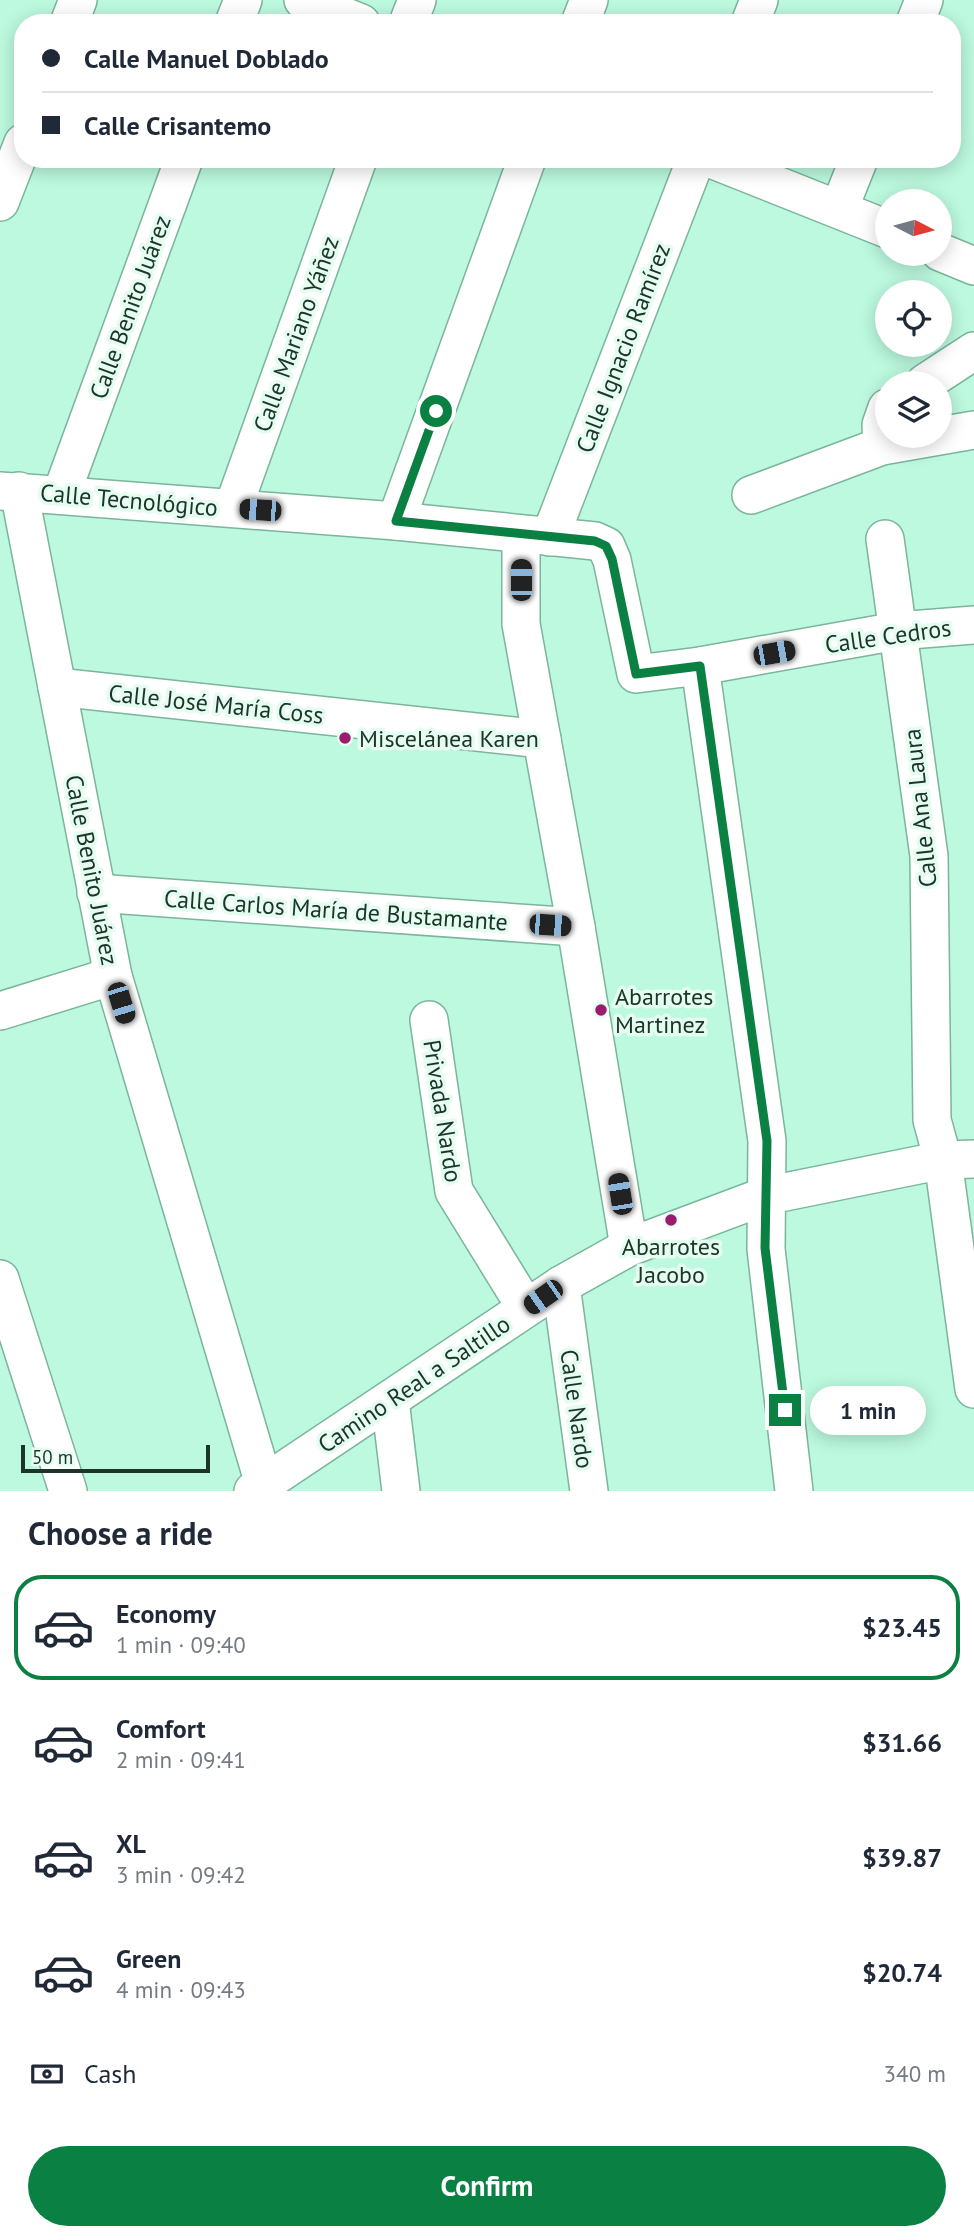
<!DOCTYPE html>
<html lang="en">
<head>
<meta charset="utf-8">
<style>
	:root { --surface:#fff; --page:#f2f2f3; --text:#1f2937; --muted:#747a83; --line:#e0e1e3; --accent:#0b8043 }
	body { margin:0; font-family:"PT Sans",sans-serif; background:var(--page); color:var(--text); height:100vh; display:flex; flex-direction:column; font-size:26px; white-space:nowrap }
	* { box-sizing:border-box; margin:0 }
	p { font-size:23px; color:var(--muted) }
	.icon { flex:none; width:38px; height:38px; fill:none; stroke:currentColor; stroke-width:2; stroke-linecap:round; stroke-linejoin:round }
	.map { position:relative; height:1491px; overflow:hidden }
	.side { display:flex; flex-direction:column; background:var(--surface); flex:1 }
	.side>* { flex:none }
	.banner { position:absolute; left:14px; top:14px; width:947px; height:154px; border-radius:28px; box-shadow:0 4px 18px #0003; display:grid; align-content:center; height:154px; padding:0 28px; background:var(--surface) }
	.needle { width:46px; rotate:96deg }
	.fabs { position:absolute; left:875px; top:189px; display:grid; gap:14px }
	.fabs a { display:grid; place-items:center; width:77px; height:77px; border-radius:50%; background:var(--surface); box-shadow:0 4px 18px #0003; font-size:35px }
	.scale { position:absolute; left:21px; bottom:18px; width:189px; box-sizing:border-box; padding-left:7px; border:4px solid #1c342a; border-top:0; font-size:19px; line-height:24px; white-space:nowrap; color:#1c342a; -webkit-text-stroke:5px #e5fcf1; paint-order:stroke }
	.end { position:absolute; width:32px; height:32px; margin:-16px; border:9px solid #0b8043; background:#fff; box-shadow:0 0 0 4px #fff }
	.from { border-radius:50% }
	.bubble { position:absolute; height:49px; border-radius:24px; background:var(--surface); box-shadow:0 4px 18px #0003; font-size:23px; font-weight:600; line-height:49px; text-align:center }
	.car { position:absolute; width:21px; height:42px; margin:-21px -10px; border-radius:9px; box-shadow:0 0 5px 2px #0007; background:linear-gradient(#222 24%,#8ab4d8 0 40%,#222 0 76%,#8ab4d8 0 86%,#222 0) }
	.banner b { display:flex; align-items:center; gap:24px; height:66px; font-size:26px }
	.banner b+b { border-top:2px solid var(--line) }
	.banner i { width:18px; height:18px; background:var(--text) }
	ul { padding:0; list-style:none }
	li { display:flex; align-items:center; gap:21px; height:105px; margin:0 14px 10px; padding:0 14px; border:4px solid transparent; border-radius:28px }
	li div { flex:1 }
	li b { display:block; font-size:26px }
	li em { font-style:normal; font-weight:600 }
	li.selected { border-color:var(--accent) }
	li>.icon { width:63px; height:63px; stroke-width:1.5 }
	h2 { padding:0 28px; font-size:32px; line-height:84px }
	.pay { display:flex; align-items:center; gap:18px; height:77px; padding:0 28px; font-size:26px }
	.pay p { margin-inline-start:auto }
	.cta { display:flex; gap:14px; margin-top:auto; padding:14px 28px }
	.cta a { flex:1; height:80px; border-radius:42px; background:var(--accent); color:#fff; font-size:28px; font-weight:600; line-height:80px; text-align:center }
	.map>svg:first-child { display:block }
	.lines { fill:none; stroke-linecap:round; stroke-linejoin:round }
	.minor-casing { stroke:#7ab59c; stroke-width:40 }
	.minor { stroke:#fff; stroke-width:37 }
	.route { stroke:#0b8043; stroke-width:9 }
	.poi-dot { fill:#9b1b70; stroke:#e5fcf1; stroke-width:2.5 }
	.labels { text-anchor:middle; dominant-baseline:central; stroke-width:7; stroke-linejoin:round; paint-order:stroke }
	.street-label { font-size:24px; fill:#1c342a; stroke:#e5fcf1 }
	.poi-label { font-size:24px; fill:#1c342a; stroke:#e5fcf1; text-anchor:start }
</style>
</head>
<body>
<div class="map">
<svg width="974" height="1491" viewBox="0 0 974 1491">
	<rect width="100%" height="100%" fill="#bcf9de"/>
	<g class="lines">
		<!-- minor casing -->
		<g class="minor-casing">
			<g id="minor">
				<polyline points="303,0 361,23"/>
				<polyline points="69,23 78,0"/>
				<polyline points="234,23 243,0"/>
				<polyline points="408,23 417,0"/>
				<polyline points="580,23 589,0"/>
				<polyline points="750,23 759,0"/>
				<polyline points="915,23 924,0"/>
				<polyline points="711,159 887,229"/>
				<polyline points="0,202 23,143"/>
				<polyline points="839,209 859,159"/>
				<polyline points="940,252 974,266"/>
				<polyline points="925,383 974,351"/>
				<polyline points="882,446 881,425 887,408"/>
				<polyline points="0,491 396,521 595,541 606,546 612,560 636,674 700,666 897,631 974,625"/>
				<polyline points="19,491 113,976 264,1484"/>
				<polyline points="61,495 184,159"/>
				<polyline points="751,495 882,446 974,430"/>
				<polyline points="233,508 358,159"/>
				<polyline points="396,521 527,159"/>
				<polyline points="521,535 521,624 576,927 629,1247"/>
				<polyline points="550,537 696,159"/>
				<polyline points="885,539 929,856 932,1120 943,1160 974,1389"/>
				<polyline points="700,666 767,1141 766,1249 794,1491"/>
				<polyline points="57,687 542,739"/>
				<polyline points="96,893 576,927"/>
				<polyline points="0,1011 113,976"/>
				<polyline points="429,1020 454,1191 526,1308"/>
				<polyline points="0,1279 68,1491"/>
				<polyline points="561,1285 589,1491"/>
				<polyline points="390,1400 401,1491"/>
				<polyline points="253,1491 561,1285 629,1247 765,1196 943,1160 974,1159"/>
			</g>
		</g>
		<!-- minor -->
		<use href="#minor" class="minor"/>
	</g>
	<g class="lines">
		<!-- route -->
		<polyline class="route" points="436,411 396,521 595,541 606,546 612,559 636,674 700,666 767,1141 765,1248 785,1410"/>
	</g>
	<!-- markers -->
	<g class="poi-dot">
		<circle cx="345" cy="738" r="7"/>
		<circle cx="601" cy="1010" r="7"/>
		<circle cx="671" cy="1220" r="7"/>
	</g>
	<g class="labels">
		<!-- street labels -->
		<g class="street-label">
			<text transform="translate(130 307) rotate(-70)">Calle Benito Juárez</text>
			<text transform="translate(296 334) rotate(-70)">Calle Mariano Yáñez</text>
			<text transform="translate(623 348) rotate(-69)">Calle Ignacio Ramírez</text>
			<text transform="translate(129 500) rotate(5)">Calle Tecnológico</text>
			<text transform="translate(888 636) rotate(-8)">Calle Cedros</text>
			<text transform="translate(216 704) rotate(6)">Calle José María Coss</text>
			<text transform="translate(920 808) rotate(-96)">Calle Ana Laura</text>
			<text transform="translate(92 870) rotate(79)">Calle Benito Juárez</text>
			<text transform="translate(336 910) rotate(4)">Calle Carlos María de Bustamante</text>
			<text transform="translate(443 1111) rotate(81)">Privada Nardo</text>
			<text transform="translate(414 1384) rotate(-34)">Camino Real a Saltillo</text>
			<text transform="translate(577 1409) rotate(82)">Calle Nardo</text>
		</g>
		<!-- poi labels -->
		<g class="poi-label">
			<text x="359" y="738">Miscelánea Karen</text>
			<text x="615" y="996">Abarrotes<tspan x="615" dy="28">Martinez</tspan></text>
			<text x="671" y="1246" text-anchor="middle">Abarrotes<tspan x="671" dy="28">Jacobo</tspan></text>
		</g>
	</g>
</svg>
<div class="fabs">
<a><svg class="needle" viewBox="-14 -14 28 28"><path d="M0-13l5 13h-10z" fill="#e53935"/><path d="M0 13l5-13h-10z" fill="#747a83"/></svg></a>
<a><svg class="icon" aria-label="locate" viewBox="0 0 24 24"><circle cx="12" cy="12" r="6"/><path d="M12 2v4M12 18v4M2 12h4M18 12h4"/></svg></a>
<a><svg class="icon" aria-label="layers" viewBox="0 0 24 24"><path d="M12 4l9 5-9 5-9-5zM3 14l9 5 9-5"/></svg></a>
</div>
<div class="scale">50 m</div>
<i class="end from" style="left:436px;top:411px"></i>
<i class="end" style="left:785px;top:1410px"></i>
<div class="bubble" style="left:810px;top:1386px;width:116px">1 min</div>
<i class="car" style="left:260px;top:510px;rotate:274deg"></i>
<i class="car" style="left:521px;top:580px;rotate:0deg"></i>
<i class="car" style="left:774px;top:653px;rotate:80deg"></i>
<i class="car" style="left:550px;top:925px;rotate:94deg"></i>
<i class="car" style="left:121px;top:1003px;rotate:163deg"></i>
<i class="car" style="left:620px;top:1194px;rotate:351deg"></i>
<i class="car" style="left:543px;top:1297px;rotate:235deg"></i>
<div class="banner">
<b><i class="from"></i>Calle Manuel Doblado</b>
<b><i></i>Calle Crisantemo</b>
</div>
</div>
<section class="side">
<h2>Choose a ride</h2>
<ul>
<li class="selected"><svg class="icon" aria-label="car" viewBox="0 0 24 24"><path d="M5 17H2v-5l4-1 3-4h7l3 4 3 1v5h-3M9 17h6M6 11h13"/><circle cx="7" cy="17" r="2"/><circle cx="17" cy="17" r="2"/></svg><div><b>Economy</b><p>1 min · 09:40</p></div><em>$23.45</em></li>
<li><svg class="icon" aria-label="car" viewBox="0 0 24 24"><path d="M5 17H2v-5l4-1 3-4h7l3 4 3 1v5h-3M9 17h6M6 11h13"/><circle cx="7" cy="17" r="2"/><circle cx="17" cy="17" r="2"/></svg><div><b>Comfort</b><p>2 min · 09:41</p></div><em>$31.66</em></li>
<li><svg class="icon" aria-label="car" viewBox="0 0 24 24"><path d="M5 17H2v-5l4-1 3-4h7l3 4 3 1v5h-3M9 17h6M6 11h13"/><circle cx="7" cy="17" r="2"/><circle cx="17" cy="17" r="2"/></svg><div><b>XL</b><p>3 min · 09:42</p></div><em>$39.87</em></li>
<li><svg class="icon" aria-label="car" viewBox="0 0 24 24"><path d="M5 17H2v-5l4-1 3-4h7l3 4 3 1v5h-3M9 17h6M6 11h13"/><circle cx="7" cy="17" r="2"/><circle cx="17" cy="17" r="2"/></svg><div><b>Green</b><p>4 min · 09:43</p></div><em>$20.74</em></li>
</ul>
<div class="pay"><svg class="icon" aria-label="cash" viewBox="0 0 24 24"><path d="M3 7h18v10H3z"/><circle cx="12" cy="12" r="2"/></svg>Cash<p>340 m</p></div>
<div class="cta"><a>Confirm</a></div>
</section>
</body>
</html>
